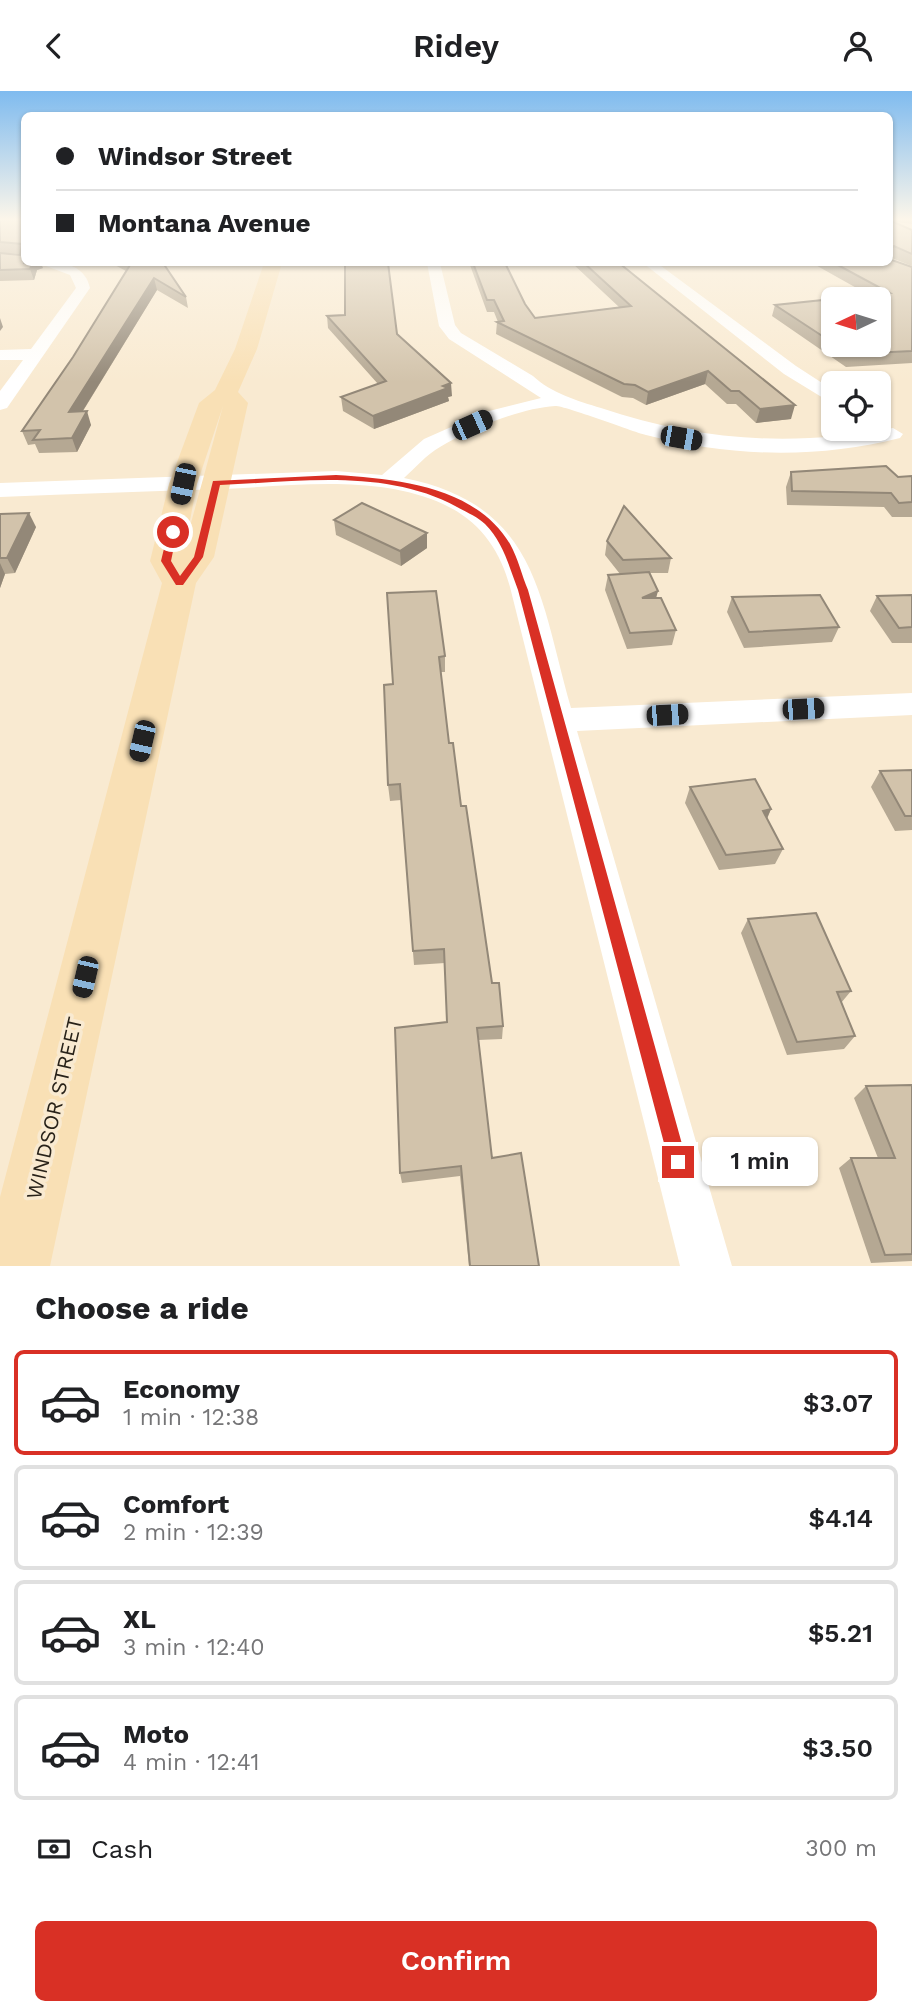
<!DOCTYPE html>
<html lang="en">
<head>
<meta charset="utf-8">
<style>
	:root { --surface:#fff; --page:#f6f6f6; --text:#202124; --muted:#757577; --line:#e0e0e0; --accent:#d93025 }
	body { margin:0; font-family:"Work Sans",sans-serif; background:var(--page); color:var(--text); height:100vh; display:flex; flex-direction:column; font-size:26px; white-space:nowrap }
	* { box-sizing:border-box; margin:0 }
	p { font-size:23px; color:var(--muted) }
	.icon { flex:none; width:38px; height:38px; fill:none; stroke:currentColor; stroke-width:2; stroke-linecap:round; stroke-linejoin:round }
	.map { position:relative; height:1175px; overflow:hidden }
	.drawer { display:flex; flex-direction:column; background:var(--surface); flex:1 }
	.drawer>* { flex:none }
	.banner { position:absolute; left:21px; top:21px; width:872px; height:154px; border-radius:10px; box-shadow:0 2px 5px #0004; display:grid; align-content:center; height:154px; padding:0 35px; background:var(--surface) }
	.needle { width:46px; rotate:266deg }
	.fabs { position:absolute; left:821px; top:196px; display:grid; gap:14px }
	.fabs a { display:grid; place-items:center; width:70px; height:70px; border-radius:10px; background:var(--surface); box-shadow:0 2px 5px #0004; font-size:35px }
	.end { position:absolute; width:32px; height:32px; margin:-16px; border:9px solid #d93025; background:#fff; box-shadow:0 0 0 4px #fff }
	.from { border-radius:50% }
	.bubble { position:absolute; height:49px; border-radius:10px; background:var(--surface); box-shadow:0 2px 5px #0004; font-size:23px; font-weight:600; line-height:49px; text-align:center }
	.car { position:absolute; width:21px; height:42px; margin:-21px -10px; border-radius:9px; box-shadow:0 0 5px 2px #0007; background:linear-gradient(#222 24%,#8ab4d8 0 40%,#222 0 76%,#8ab4d8 0 86%,#222 0) }
	.banner b { display:flex; align-items:center; gap:24px; height:66px; font-size:26px }
	.banner b+b { border-top:2px solid var(--line) }
	.banner i { width:18px; height:18px; background:var(--text) }
	ul { padding:0; list-style:none }
	li { display:flex; align-items:center; gap:21px; height:105px; margin:0 14px 10px; padding:0 21px; border:4px solid var(--line); border-radius:10px }
	li div { flex:1 }
	li b { display:block; font-size:26px }
	li em { font-style:normal; font-weight:600 }
	li.on { border-color:var(--accent) }
	li>.icon { width:63px; height:63px; stroke-width:1.5 }
	h2 { padding:0 35px; font-size:32px; line-height:84px }
	.pay { display:flex; align-items:center; gap:18px; height:77px; padding:0 35px; font-size:26px }
	.pay p { margin-inline-start:auto }
	.button { display:flex; gap:14px; margin-top:auto; padding:14px 35px }
	.button a { flex:1; height:80px; border-radius:10px; background:var(--accent); color:#fff; font-size:28px; font-weight:600; line-height:80px; text-align:center }
	header { display:flex; justify-content:space-between; align-items:center; height:91px; padding:0 35px; background:var(--surface); font-size:32px; font-weight:600 }
	.map>svg:first-child { display:block }
	.lines { fill:none; stroke-linecap:round; stroke-linejoin:round }
	.minor { fill:#fff; fill-rule:evenodd }
	.primary { fill:#f9e0b5; fill-rule:evenodd }
	.wall { fill:#b5a893; fill-rule:evenodd }
	.shaded-wall { fill:#938878 }
	.building { fill:#d2c3ab; stroke:#938878; stroke-width:2 }
	.route { fill:#d93025 }
	.labels { text-anchor:middle; dominant-baseline:central; stroke-width:7; stroke-linejoin:round; paint-order:stroke }
	.near-street-label { font-size:21px; fill:#282219; stroke:#f9ead1 }
</style>
</head>
<body>
<header><svg class="icon" aria-label="back" viewBox="0 0 24 24"><path d="M15 5l-7 7 7 7"/></svg>Ridey<svg class="icon" aria-label="person" viewBox="0 0 24 24"><circle cx="12" cy="8" r="4"/><path d="M4 21q1-7 8-7t8 7"/></svg></header>
<div class="map">
<svg width="912" height="1175" viewBox="0 0 912 1175">
	<rect width="100%" height="100%" fill="#f9ead1"/>
	<g class="lines">
		<!-- minor -->
		<g class="minor">
			<path d="M38 172C59 170 85 172 90 197L7 317 0 319V300L23 269H0V259L31 258 76 197 70 184Z"/>
			<path d="M427 172H440L455 234 461 242 533 285C551 302 578 310 601 317 698 350 793 356 893 337L903 343 900 347C817 368 730 366 646 344 631 340 563 314 555 315 521 317 470 338 440 356 427 363 415 377 404 387 538 414 539 505 571 617L912 602V624L577 640 732 1175H680L510 496C500 459 480 430 443 413 376 383 294 395 223 398 149 400 74 403 0 406V392L336 380 382 384 424 348 485 321 541 307 449 248 439 235Z"/>
			<polygon points="643,172 657,172 796,275 833,299 833,313 784,283"/>
		</g>
		<!-- primary -->
		<path class="primary" d="M264 172H282L257 258 238 301 248 312 214 466 196 492 50 1175H0V1106L162 492 150 470 169 393 199 312 215 299 235 258ZM223 315 186 450 197 393Z"/>
	</g>
	<!-- wall -->
	<g class="wall">
		<polygon points="0,127 24,127 24,172 43,177 37,179 34,189 0,190 0,162 20,164 20,163 0,162"/>
		<polygon points="889,127 912,127 912,133 890,130 912,139 912,175 889,166"/>
		<polygon points="111,172 163,172 186,206 188,217 157,199 83,320 91,334 77,361 39,362 35,353 28,354 22,340 73,266 126,180"/>
		<polygon points="460,172 523,172 506,173 525,213 535,227 619,216 572,172 619,172 791,328 756,332 736,313 727,313 705,293 646,314 633,307 622,306 496,243 497,231 498,231 494,221 487,221 470,174 460,175"/>
		<path d="M812 172H889L912 176V272L846 276 772 225 775 214 869 204ZM833 208 878 254H833Z"/>
		<polygon points="327,225 397,243 452,305 448,306 449,310 374,338 343,320 341,306 378,293 328,237"/>
		<polygon points="791,381 898,386 912,385 912,426 892,426 884,416 787,414 786,396"/>
		<polygon points="0,423 36,436 15,482 5,483 0,497"/>
		<polygon points="334,429 427,457 401,475 336,444"/>
		<polygon points="607,450 671,467 668,482 650,482 656,507 676,539 672,554 627,558 605,499 608,484 620,483 605,464"/>
		<polygon points="387,502 445,565 445,581 441,581 449,652 492,892 503,935 502,948 478,949 492,1067 539,1175 469,1175 460,1085 402,1092 400,1082 447,931 445,872 414,874 401,709 390,710 388,694 393,593"/>
		<polygon points="912,504 912,552 892,552 870,520 877,505"/>
		<polygon points="732,506 839,536 832,551 744,557 727,521"/>
		<polygon points="912,679 912,739 895,740 871,696 880,680"/>
		<polygon points="690,696 771,718 767,728 783,758 775,773 719,779 685,712"/>
		<polygon points="748,828 851,900 841,912 855,945 844,958 787,964 741,842"/>
		<polygon points="912,994 912,1170 871,1172 839,1077 851,1067 878,1067 854,1007 866,995"/>
	</g>
	<!-- shaded-wall -->
	<g class="shaded-wall">
		<polygon points="894,155 890,166 889,166 889,157"/>
		<polygon points="32,172 41,172 43,177 37,179 34,189 30,178"/>
		<polygon points="154,187 157,199 74,334 69,321"/>
		<polygon points="0,227 3,236 0,240"/>
		<polygon points="708,280 705,293 646,314 648,301"/>
		<polygon points="451,292 452,305 448,306 449,310 374,338 373,325"/>
		<polygon points="795,314 791,328 756,332 760,318"/>
		<polygon points="87,320 91,334 77,361 72,347"/>
		<polygon points="29,422 36,436 15,482 7,467"/>
		<polygon points="427,442 427,457 401,475 400,460"/>
		<polygon points="0,472 5,483 0,497"/>
		<polygon points="658,500 654,515 642,507"/>
		<polygon points="771,718 764,734 763,720"/>
	</g>
	<!-- building -->
	<g class="building">
		<polygon points="0,127 24,127 24,172 32,172 30,178 0,179 0,162 20,164 22,153 0,151"/>
		<polygon points="889,129 912,139 912,163 894,155 889,157"/>
		<polygon points="889,168 912,176 912,260 850,263 835,254 878,254 878,208 833,208 833,252 775,214 890,202 834,172 889,172"/>
		<polygon points="127,172 163,172 186,206 154,187 69,321 87,320 72,347 33,349 40,339 22,340 73,266 130,174"/>
		<polygon points="345,172 388,172 397,243 451,292 443,295 448,297 373,325 341,306 386,290 327,225 345,224"/>
		<polygon points="473,172 505,172 525,213 535,227 631,215 584,172 619,172 795,314 760,318 739,300 731,300 708,280 648,301 635,294 624,293 497,231 504,230 494,209 487,209"/>
		<polygon points="886,375 898,386 912,385 912,411 899,412 891,402 792,400 791,381"/>
		<polygon points="362,412 427,442 400,460 334,429"/>
		<polygon points="624,415 671,467 623,469 607,450"/>
		<polygon points="29,422 7,467 0,467 0,423"/>
		<polygon points="649,481 658,500 642,507 661,507 676,539 630,542 608,484"/>
		<polygon points="436,500 445,565 439,566 449,652 453,652 461,715 466,715 492,892 499,892 503,935 477,937 492,1067 521,1062 539,1175 470,1175 461,1075 400,1082 395,937 447,931 444,858 413,860 400,693 388,694 384,594 393,593 387,502"/>
		<polygon points="820,504 839,536 749,541 732,506"/>
		<polygon points="912,504 912,536 899,537 877,505"/>
		<polygon points="912,679 912,725 905,725 880,680"/>
		<polygon points="755,688 771,718 763,720 783,758 726,764 690,696"/>
		<polygon points="816,822 851,900 837,901 855,945 797,951 748,828"/>
		<polygon points="912,994 912,1163 885,1164 851,1067 895,1067 866,995"/>
	</g>
	<!-- sky -->
	<linearGradient id="sky" x2="0" y2="1"><stop stop-color="#7fbbef"/><stop offset="0.44" stop-color="#fcf6ea"/><stop offset="1" stop-color="#fcf6ea" stop-opacity="0"/></linearGradient>
	<rect width="912" height="291" fill="url(#sky)"/>
	<!-- route -->
	<path class="route" d="M336 384C398 388 475 395 510 453 518 467 522 485 528 499L687 1071 685 1078 678 1080 672 1078 669 1071 518 499C509 475 503 451 485 433 478 426 466 421 457 416 385 377 299 391 220 394L203 466 183 494H176L161 470 168 441 173 438 177 441 171 470 180 485 194 466 213 390Z"/>
	<g class="labels">
		<!-- near-street labels -->
		<g class="near-street-label">
			<text transform="translate(54 1017) rotate(-77)">WINDSOR STREET</text>
		</g>
	</g>
</svg>
<div class="fabs">
<a><svg class="needle" viewBox="-14 -14 28 28"><path d="M0-13l5 13h-10z" fill="#e53935"/><path d="M0 13l5-13h-10z" fill="#757577"/></svg></a>
<a><svg class="icon" aria-label="locate" viewBox="0 0 24 24"><circle cx="12" cy="12" r="6"/><path d="M12 2v4M12 18v4M2 12h4M18 12h4"/></svg></a>
</div>
<i class="end from" style="left:173px;top:441px"></i>
<i class="end" style="left:678px;top:1071px"></i>
<div class="bubble" style="left:702px;top:1046px;width:116px">1 min</div>
<i class="car" style="left:472px;top:334px;rotate:66deg"></i>
<i class="car" style="left:681px;top:347px;rotate:100deg"></i>
<i class="car" style="left:183px;top:393px;rotate:192deg"></i>
<i class="car" style="left:803px;top:618px;rotate:87deg"></i>
<i class="car" style="left:667px;top:624px;rotate:87deg"></i>
<i class="car" style="left:142px;top:650px;rotate:193deg"></i>
<i class="car" style="left:85px;top:886px;rotate:193deg"></i>
<div class="banner">
<b><i class="from"></i>Windsor Street</b>
<b><i></i>Montana Avenue</b>
</div>
</div>
<section class="drawer">
<h2>Choose a ride</h2>
<ul>
<li class="on"><svg class="icon" aria-label="car" viewBox="0 0 24 24"><path d="M5 17H2v-5l4-1 3-4h7l3 4 3 1v5h-3M9 17h6M6 11h13"/><circle cx="7" cy="17" r="2"/><circle cx="17" cy="17" r="2"/></svg><div><b>Economy</b><p>1 min · 12:38</p></div><em>$3.07</em></li>
<li><svg class="icon" aria-label="car" viewBox="0 0 24 24"><path d="M5 17H2v-5l4-1 3-4h7l3 4 3 1v5h-3M9 17h6M6 11h13"/><circle cx="7" cy="17" r="2"/><circle cx="17" cy="17" r="2"/></svg><div><b>Comfort</b><p>2 min · 12:39</p></div><em>$4.14</em></li>
<li><svg class="icon" aria-label="car" viewBox="0 0 24 24"><path d="M5 17H2v-5l4-1 3-4h7l3 4 3 1v5h-3M9 17h6M6 11h13"/><circle cx="7" cy="17" r="2"/><circle cx="17" cy="17" r="2"/></svg><div><b>XL</b><p>3 min · 12:40</p></div><em>$5.21</em></li>
<li><svg class="icon" aria-label="car" viewBox="0 0 24 24"><path d="M5 17H2v-5l4-1 3-4h7l3 4 3 1v5h-3M9 17h6M6 11h13"/><circle cx="7" cy="17" r="2"/><circle cx="17" cy="17" r="2"/></svg><div><b>Moto</b><p>4 min · 12:41</p></div><em>$3.50</em></li>
</ul>
<div class="pay"><svg class="icon" aria-label="cash" viewBox="0 0 24 24"><path d="M3 7h18v10H3z"/><circle cx="12" cy="12" r="2"/></svg>Cash<p>300 m</p></div>
<div class="button"><a>Confirm</a></div>
</section>
</body>
</html>
